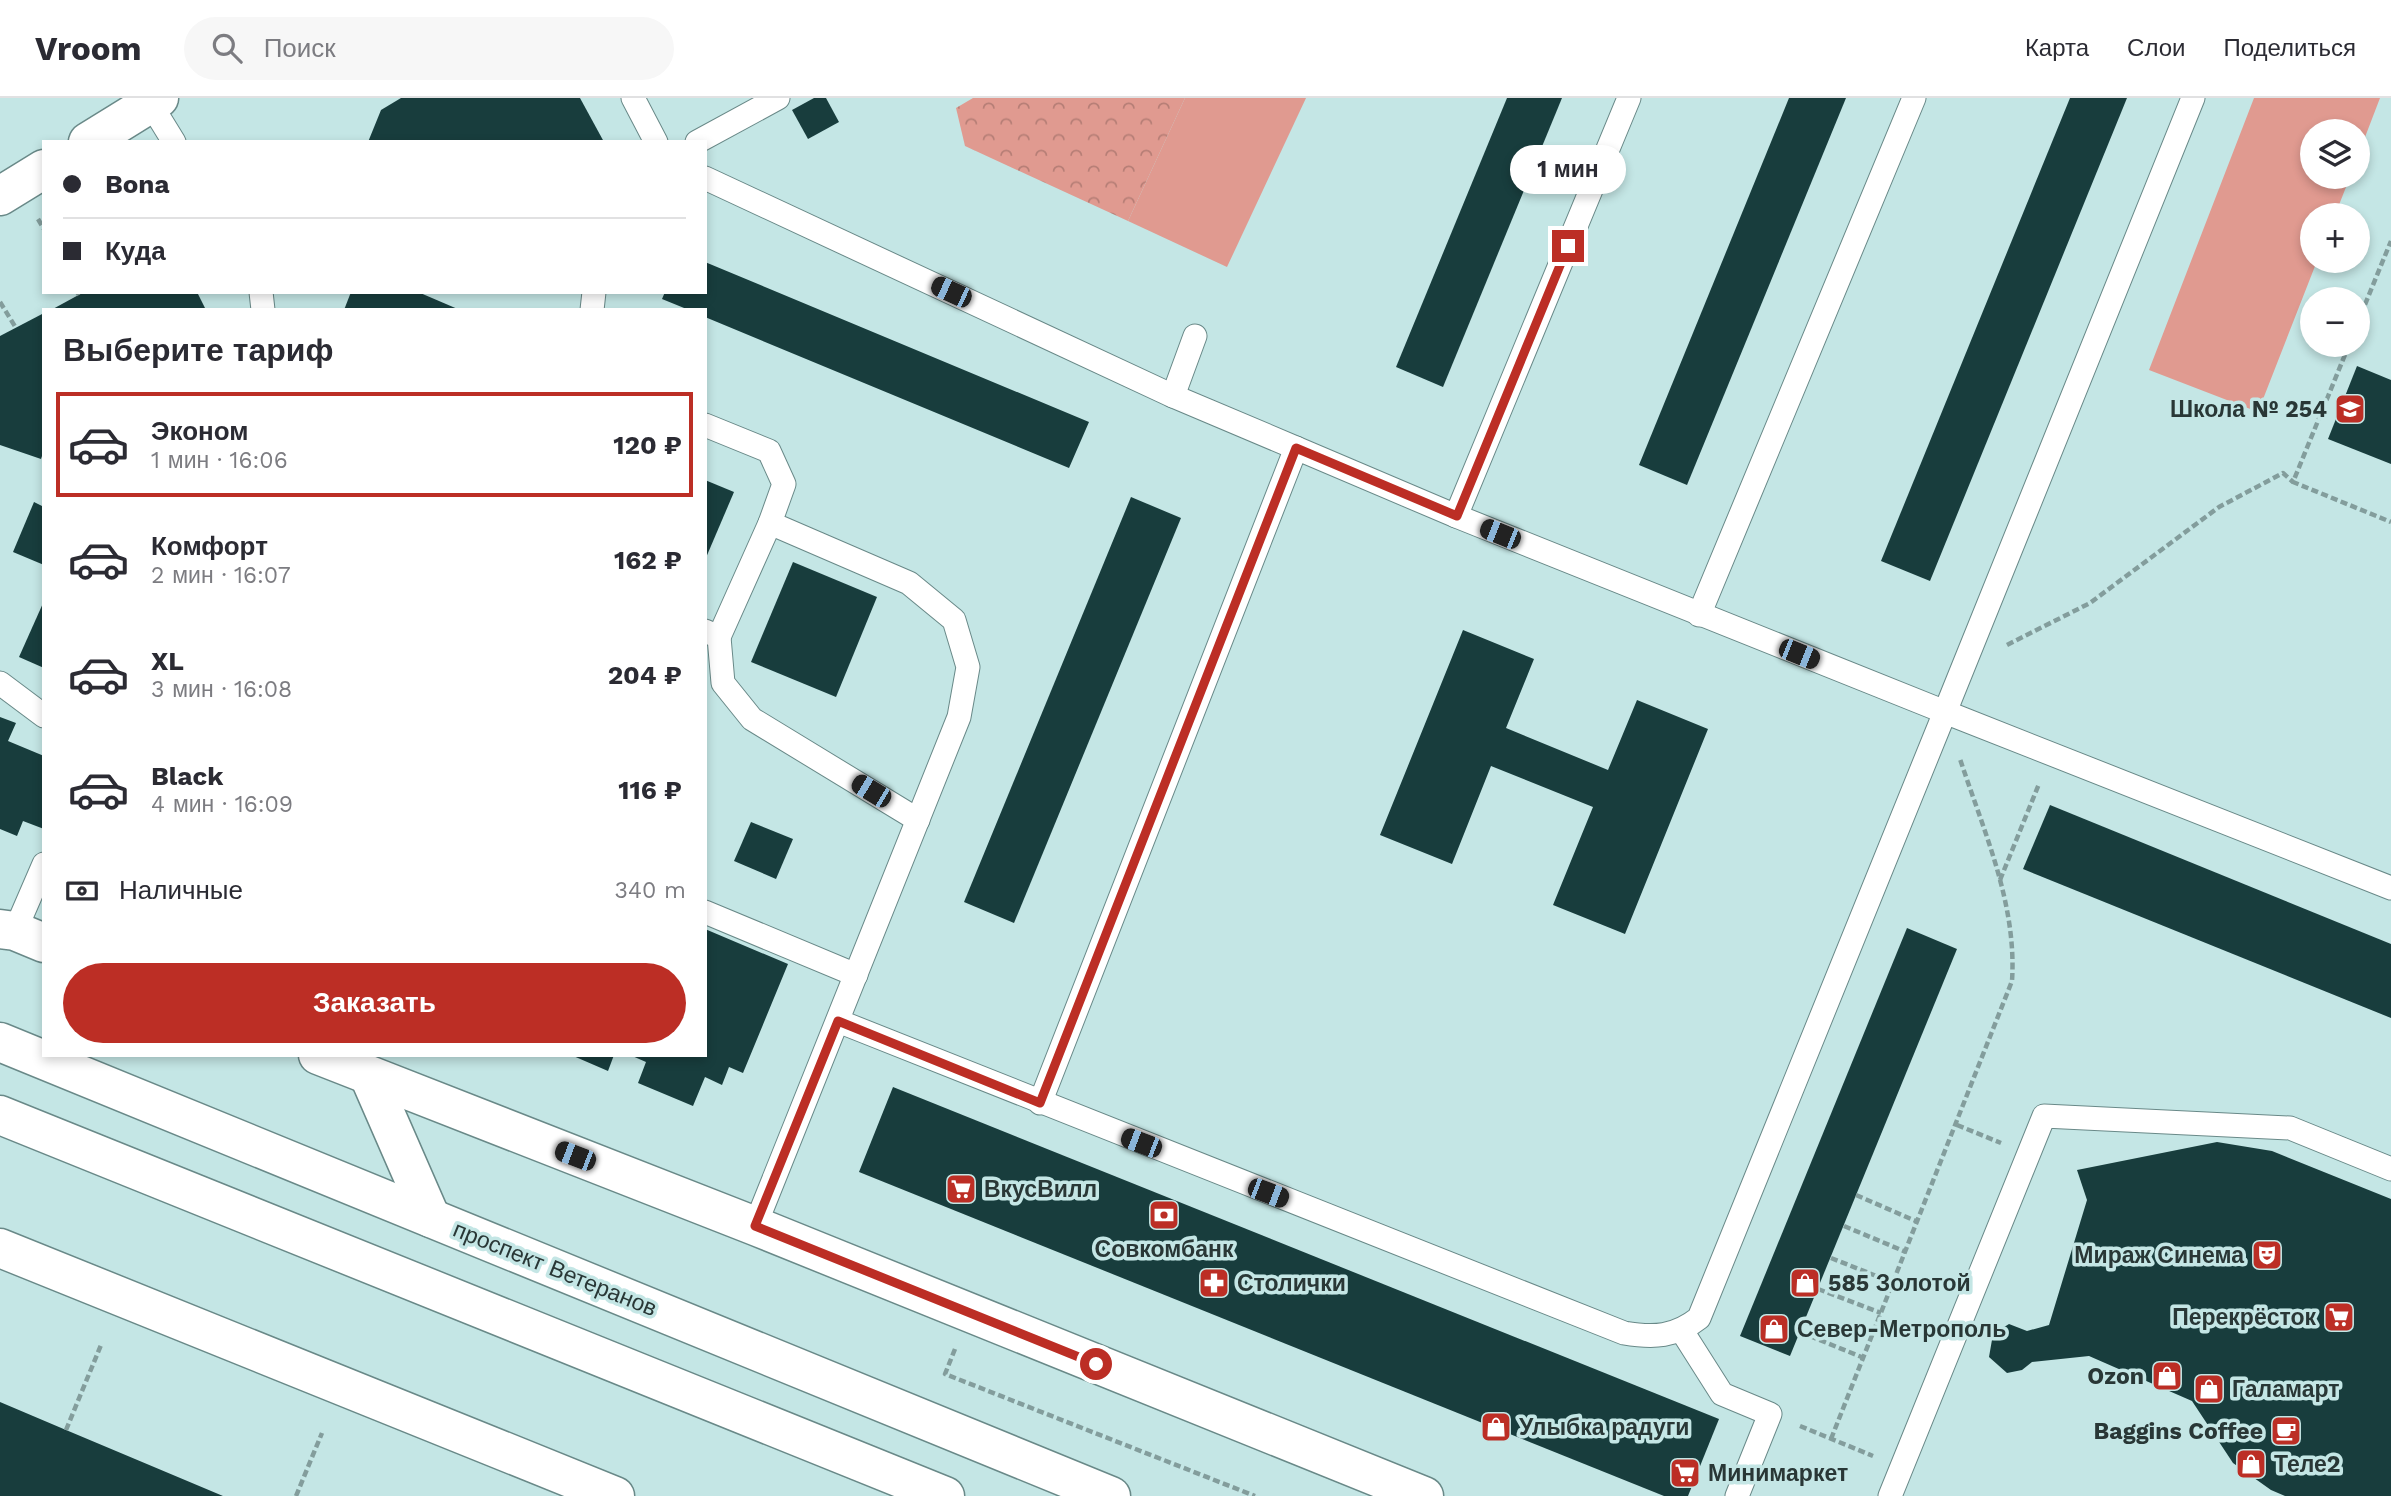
<!DOCTYPE html>
<html lang="ru">
<head>
<meta charset="utf-8">
<style>
	:root { --surface:#fff; --page:#f7f7f7; --text:#2b2b33; --muted:#7c7c81; --line:#e1e1e2; --accent:#bc2e25 }
	body { margin:0; font-family:"Work Sans",sans-serif; background:var(--page); color:var(--text); height:100vh; display:flex; flex-direction:column; font-size:26px; white-space:nowrap }
	* { box-sizing:border-box; margin:0 }
	p { font-size:23px; color:var(--muted) }
	.icon { flex:none; width:38px; height:38px; fill:none; stroke:currentColor; stroke-width:2; stroke-linecap:round; stroke-linejoin:round }
	.map { position:relative; flex:1; overflow:hidden }
	.panel { position:absolute; left:42px; top:210px; width:665px; height:749px; display:flex; flex-direction:column; background:var(--surface); border-radius:0px; box-shadow:0 4px 10px #0003 }
	.panel>* { flex:none }
	.hud { position:absolute; left:42px; top:42px; width:665px; height:154px; border-radius:0px; box-shadow:0 4px 10px #0003; display:grid; align-content:center; height:154px; padding:0 21px; background:var(--surface) }
	.fabs { position:absolute; left:2300px; top:21px; display:grid; gap:14px }
	.fabs a { display:grid; place-items:center; width:70px; height:70px; border-radius:50%; background:var(--surface); box-shadow:0 4px 10px #0003; font-size:35px }
	.end { position:absolute; width:32px; height:32px; margin:-16px; border:9px solid #bc2e25; background:#fff; box-shadow:0 0 0 4px #fff }
	.from { border-radius:50% }
	.bubble { position:absolute; height:49px; border-radius:24px; background:var(--surface); box-shadow:0 4px 10px #0003; font-size:23px; font-weight:700; line-height:49px; text-align:center }
	.car { position:absolute; width:21px; height:42px; margin:-21px -10px; border-radius:9px; box-shadow:0 0 5px 2px #0007; background:linear-gradient(#222 24%,#8ab4d8 0 40%,#222 0 76%,#8ab4d8 0 86%,#222 0) }
	.hud b { display:flex; align-items:center; gap:24px; height:66px; font-size:26px }
	.hud b+b { border-top:2px solid var(--line) }
	.hud i { width:18px; height:18px; background:var(--text) }
	ul { padding:0; list-style:none }
	li { display:flex; align-items:center; gap:21px; height:105px; margin:0 14px 10px; padding:0 7px; border:4px solid transparent; border-radius:0px }
	li div { flex:1 }
	li b { display:block; font-size:26px }
	li em { font-style:normal; font-weight:700 }
	li.on { border-color:var(--accent) }
	li>.icon { width:63px; height:63px; stroke-width:1.5 }
	h2 { padding:0 21px; font-size:32px; line-height:84px }
	.pay { display:flex; align-items:center; gap:18px; height:77px; padding:0 21px; font-size:26px }
	.pay p { margin-inline-start:auto }
	.action { display:flex; gap:14px; margin-top:auto; padding:14px 21px }
	.action a { flex:1; height:80px; border-radius:42px; background:var(--accent); color:#fff; font-size:28px; font-weight:700; line-height:80px; text-align:center }
	header { display:flex; align-items:center; gap:42px; box-sizing:border-box; height:98px; padding:0 35px; background:var(--surface); border-bottom:2px solid var(--line) }
	header strong { font-size:33px }
	nav { display:flex; gap:38px; margin-inline-start:auto; font-size:24px }
	.search { width:490px; height:63px; background:var(--page); display:flex; align-items:center; gap:18px; box-sizing:border-box; padding:0 24px; border-radius:38px; color:var(--muted); font-size:26px }
	.map>svg:first-child { display:block }
	.park { fill:url(#park-crowns) }
	.pitch { fill:#e09a90 }
	.building { fill:#183d3d }
	.lines { fill:none; stroke-linecap:round; stroke-linejoin:round }
	.lane-casing { stroke:#698988; stroke-width:25 }
	.street-casing { stroke:#698988; stroke-width:41 }
	.secondary-casing { stroke:#698988; stroke-width:41 }
	.path { stroke:#839d9c; stroke-width:4.5; stroke-dasharray:7 3.5; stroke-linecap:butt }
	.lane { stroke:#fff; stroke-width:23 }
	.street { stroke:#fff; stroke-width:38 }
	.secondary { stroke:#fff; stroke-width:38 }
	.route { stroke:#bc2e25; stroke-width:9 }
	.labels { text-anchor:middle; dominant-baseline:central; stroke-width:7; stroke-linejoin:round; paint-order:stroke }
	.poi-label { font-size:23px; font-weight:bold; fill:#293736; stroke:#c4e6e5; text-anchor:start }
	.street-label { font-size:23px; fill:#293736; stroke:#c4e6e5 }
</style>
</head>
<body>
<header>
<strong>Vroom</strong>
<div class="search"><svg class="icon" aria-label="search" viewBox="0 0 24 24"><circle cx="10" cy="10" r="6"/><path d="M15 15l6 6"/></svg>Поиск</div>
<nav><a>Карта</a><a>Слои</a><a>Поделиться</a></nav>
</header>
<div class="map">
<svg width="2391" height="1398" viewBox="0 0 2391 1398">
	<defs>
		<pattern id="park-crowns" width="20" height="18" patternUnits="userSpaceOnUse" patternTransform="scale(1.75)"><rect width="20" height="18" fill="#e09a90"/><path d="M2 6a3 3 0 1 1 6 0M12 15a3 3 0 1 1 6 0" fill="none" stroke="#b67e76"/></pattern>
	</defs>
	<rect width="100%" height="100%" fill="#c4e6e5"/>
	<!-- park -->
	<polygon class="park" points="973,0 1185,0 1128,123 965,48 956,10"/>
	<!-- pitch -->
	<g class="pitch">
		<polygon points="1185,0 1306,0 1227,169 1128,123"/>
		<polygon points="2254,0 2380,0 2357,60 2357,33 2312,33 2312,79 2350,79 2335,117 2312,117 2312,163 2317,163 2258,314 2149,272"/>
	</g>
	<!-- building -->
	<g class="building">
		<polygon points="401,0 580,0 604,44 368,44 381,12"/>
		<polygon points="814,0 826,0 839,24 808,41 792,12"/>
		<polygon points="1507,0 1562,0 1443,289 1396,269"/>
		<polygon points="1789,0 1846,0 1687,387 1639,367"/>
		<polygon points="2070,0 2127,0 1930,483 1881,463"/>
		<polygon points="705,164 1089,324 1069,370 705,219 705,212 689,212 662,201 665,194 705,194"/>
		<polygon points="84,194 197,194 206,212 51,212"/>
		<polygon points="351,194 418,194 460,212 344,212"/>
		<polygon points="44,215 44,352 41,361 0,347 0,238"/>
		<polygon points="2357,268 2391,282 2391,366 2328,341"/>
		<polygon points="705,382 734,394 705,462"/>
		<polygon points="1131,399 1181,420 1014,825 964,804"/>
		<polygon points="34,404 44,409 44,467 13,454"/>
		<polygon points="793,464 877,499 836,599 751,564"/>
		<polygon points="44,503 44,570 19,559"/>
		<polygon points="1463,532 1534,561 1506,630 1608,672 1637,602 1708,631 1625,836 1553,807 1593,709 1491,668 1452,766 1380,737"/>
		<polygon points="0,619 16,625 8,643 44,658 44,731 23,723 17,738 0,731"/>
		<polygon points="2050,707 2391,846 2391,920 2023,771"/>
		<polygon points="751,724 793,741 776,781 734,763"/>
		<polygon points="1907,830 1957,851 1790,1258 1740,1238"/>
		<polygon points="705,831 788,866 743,975 729,969 722,987 705,979 693,1008 638,985 646,964 630,957 705,957"/>
		<polygon points="571,957 614,957 608,973"/>
		<polygon points="893,989 1719,1321 1688,1398 1664,1398 859,1074"/>
		<polygon points="2217,1044 2272,1053 2391,1101 2391,1398 2285,1398 2271,1392 2233,1365 2192,1303 2089,1258 2032,1264 2022,1272 2007,1275 1989,1259 1993,1236 2009,1226 2027,1233 2049,1227 2087,1102 2077,1072"/>
		<polygon points="0,1304 66,1332 223,1398 0,1398"/>
	</g>
	<g class="lines">
		<!-- lane casing -->
		<g class="lane-casing">
			<g id="lane">
				<polyline points="633,0 656,44"/>
				<polyline points="1629,0 1456,418 1945,614 2193,0"/>
				<polyline points="150,5 174,44"/>
				<polyline points="697,44 778,0"/>
				<polyline points="705,80 1173,298"/>
				<polyline points="261,194 263,212"/>
				<polyline points="592,212 594,194"/>
				<polyline points="1195,238 1173,298 1296,350"/>
				<polyline points="705,327 769,353 784,386 770,425 909,485 954,522 968,569 959,619 755,1128"/>
				<polyline points="1699,517 1914,0"/>
				<polyline points="705,533 719,539 770,425"/>
				<polyline points="719,539 723,585 752,621 918,722"/>
				<polyline points="0,585 44,618"/>
				<polyline points="705,814 856,877"/>
				<polyline points="15,833 44,766"/>
				<path d="M838 923 1624 1235C1654 1240 1675 1239 1699 1220L1945 614 2391 790"/>
				<polyline points="1040,1005 1296,350 1456,418"/>
				<polyline points="1682,1233 1722,1296 1770,1316 1737,1398"/>
				<polyline points="1890,1398 2044,1018 2290,1030 2391,1071"/>
			</g>
		</g>
		<!-- street casing -->
		<g class="street-casing">
			<g id="street">
				<polyline points="88,44 159,0"/>
				<polyline points="0,98 44,71"/>
				<polyline points="0,831 15,833 44,845"/>
				<polyline points="318,957 755,1128 1424,1398"/>
				<polyline points="369,978 431,1120"/>
				<polyline points="0,1150 615,1398"/>
			</g>
		</g>
		<!-- secondary casing -->
		<g class="secondary-casing">
			<g id="secondary">
				<polyline points="0,944 1111,1398"/>
				<polyline points="0,1017 945,1398"/>
			</g>
		</g>
		<!-- path -->
		<g class="path">
			<polyline points="38,121 44,131"/>
			<polyline points="77,194 79,197"/>
			<polyline points="0,204 16,230"/>
			<polyline points="2357,226 2391,143"/>
			<polyline points="2349,247 2293,384 2391,424"/>
			<polyline points="2007,547 2090,505 2219,409 2283,375 2293,384"/>
			<polyline points="2000,782 2039,686"/>
			<polyline points="1957,1027 2001,1045"/>
			<polyline points="1856,1097 1918,1124"/>
			<polyline points="1844,1128 1906,1154"/>
			<polyline points="1831,1160 1894,1185"/>
			<polyline points="1818,1191 1881,1215"/>
			<polyline points="1800,1234 1864,1260"/>
			<polyline points="955,1251 945,1276 1255,1398"/>
			<polyline points="1800,1328 1873,1358"/>
			<polyline points="66,1332 101,1247"/>
			<path d="M1831 1341 2012 883C2017 806 1984 734 1960 661"/>
			<polyline points="296,1398 322,1335"/>
		</g>
		<!-- lane -->
		<use href="#lane" class="lane"/>
		<!-- street -->
		<use href="#street" class="street"/>
		<!-- secondary -->
		<use href="#secondary" class="secondary"/>
	</g>
	<g class="lines">
		<!-- route -->
		<polyline class="route" points="1096,1266 755,1128 838,923 1040,1005 1296,350 1457,418 1568,148"/>
	</g>
	<!-- icons -->
	<defs>
		<g id="school-square" transform="scale(1.575)"><rect x="-9" y="-9" width="18" height="18" rx="4" fill="#bc2e25" stroke="#c4e6e5"/><path d="M0-5L7-2L0 1L-7-2ZM-4 1L0 2.5L4 1V4Q0 6-4 4Z" fill="#fff"/></g>
		<g id="supermarket-square" transform="scale(1.575)"><rect x="-9" y="-9" width="18" height="18" rx="4" fill="#bc2e25" stroke="#c4e6e5"/><path d="M-6-5.5h2.5l.6 2H6L4.5 2H-2.5L-4.4-4H-6ZM-1.5 3.2a1.3 1.3 0 1 0 .1 0ZM3 3.2a1.3 1.3 0 1 0 .1 0Z" fill="#fff"/></g>
		<g id="bank-square" transform="scale(1.575)"><rect x="-9" y="-9" width="18" height="18" rx="4" fill="#bc2e25" stroke="#c4e6e5"/><path d="M-6-4H6V4H-6ZM0-2.3a2.3 2.3 0 1 0 0 4.6a2.3 2.3 0 1 0 0-4.6Z" fill="#fff"/></g>
		<g id="theatre-square" transform="scale(1.575)"><rect x="-9" y="-9" width="18" height="18" rx="4" fill="#bc2e25" stroke="#c4e6e5"/><path d="M-5-5.5Q0-4 5-5.5V0Q5 5 0 6Q-5 5-5 0ZM-3.3-2.5H-1v1.5H-3.3ZM1-2.5H3.3v1.5H1ZM-2.8 1Q0 5.5 2.8 1Z" fill="#fff"/></g>
		<g id="pharmacy-square" transform="scale(1.575)"><rect x="-9" y="-9" width="18" height="18" rx="4" fill="#bc2e25" stroke="#c4e6e5"/><path d="M-2-6h4v4h4v4h-4v4h-4v-4h-4v-4h4Z" fill="#fff"/></g>
		<g id="shop-square" transform="scale(1.575)"><rect x="-9" y="-9" width="18" height="18" rx="4" fill="#bc2e25" stroke="#c4e6e5"/><path d="M-5-2.5h2.3a2.7 3.5 0 0 1 5.4 0H5L5.5 6h-11ZM-1.5-2.5h3a1.5 2.3 0 0 0-3 0Z" fill="#fff"/></g>
		<g id="cafe-square" transform="scale(1.575)"><rect x="-9" y="-9" width="18" height="18" rx="4" fill="#bc2e25" stroke="#c4e6e5"/><path d="M-5.5-4.5H6V0H3Q3 3.5 0 3.5H-2.5Q-5.5 3.5-5.5 0ZM3-3.2v2h1.7v-2ZM-6 4.5H4V6H-6Z" fill="#fff"/></g>
	</defs>
	<g fill-rule="evenodd">
		<use href="#school-square" x="2350" y="311"/>
		<use href="#supermarket-square" x="961" y="1091"/>
		<use href="#bank-square" x="1164" y="1117"/>
		<use href="#theatre-square" x="2267" y="1157"/>
		<use href="#pharmacy-square" x="1214" y="1185"/>
		<use href="#shop-square" x="1805" y="1185"/>
		<use href="#supermarket-square" x="2339" y="1219"/>
		<use href="#shop-square" x="1774" y="1231"/>
		<use href="#shop-square" x="2167" y="1278"/>
		<use href="#shop-square" x="2209" y="1291"/>
		<use href="#shop-square" x="1496" y="1329"/>
		<use href="#cafe-square" x="2286" y="1333"/>
		<use href="#shop-square" x="2251" y="1366"/>
		<use href="#supermarket-square" x="1685" y="1375"/>
	</g>
	<g class="labels">
		<!-- poi labels -->
		<g class="poi-label">
			<text x="2327" y="311" text-anchor="end">Школа № 254</text>
			<text x="984" y="1091">ВкусВилл</text>
			<text x="1164" y="1151" text-anchor="middle">Совкомбанк</text>
			<text x="2244" y="1157" text-anchor="end">Мираж Синема</text>
			<text x="1237" y="1185">Столички</text>
			<text x="1828" y="1185">585 Золотой</text>
			<text x="2316" y="1219" text-anchor="end">Перекрёсток</text>
			<text x="1797" y="1231">Север-Метрополь</text>
			<text x="2144" y="1278" text-anchor="end">Ozon</text>
			<text x="2232" y="1291">Галамарт</text>
			<text x="1519" y="1329">Улыбка радуги</text>
			<text x="2263" y="1333" text-anchor="end">Baggins Coffee</text>
			<text x="2274" y="1366">Теле2</text>
			<text x="1708" y="1375">Минимаркет</text>
		</g>
		<!-- street labels -->
		<g class="street-label">
			<text transform="translate(555 1171) rotate(22)">проспект Ветеранов</text>
		</g>
	</g>
</svg>
<div class="fabs">
<a><svg class="icon" aria-label="layers" viewBox="0 0 24 24"><path d="M12 4l9 5-9 5-9-5zM3 14l9 5 9-5"/></svg></a>
<a>+</a>
<a>−</a>
</div>
<i class="end from" style="left:1096px;top:1266px"></i>
<i class="end" style="left:1568px;top:148px"></i>
<div class="bubble" style="left:1510px;top:47px;width:116px">1 мин</div>
<i class="car" style="left:951px;top:194px;rotate:295deg"></i>
<i class="car" style="left:1500px;top:436px;rotate:292deg"></i>
<i class="car" style="left:1799px;top:556px;rotate:112deg"></i>
<i class="car" style="left:871px;top:693px;rotate:301deg"></i>
<i class="car" style="left:1141px;top:1045px;rotate:291deg"></i>
<i class="car" style="left:575px;top:1058px;rotate:291deg"></i>
<i class="car" style="left:1268px;top:1095px;rotate:111deg"></i>
<div class="hud">
<b><i class="from"></i>Bona</b>
<b><i></i>Куда</b>
</div>
<section class="panel">
<h2>Выберите тариф</h2>
<ul>
<li class="on"><svg class="icon" aria-label="car" viewBox="0 0 24 24"><path d="M5 17H2v-5l4-1 3-4h7l3 4 3 1v5h-3M9 17h6M6 11h13"/><circle cx="7" cy="17" r="2"/><circle cx="17" cy="17" r="2"/></svg><div><b>Эконом</b><p>1 мин · 16:06</p></div><em>120 ₽</em></li>
<li><svg class="icon" aria-label="car" viewBox="0 0 24 24"><path d="M5 17H2v-5l4-1 3-4h7l3 4 3 1v5h-3M9 17h6M6 11h13"/><circle cx="7" cy="17" r="2"/><circle cx="17" cy="17" r="2"/></svg><div><b>Комфорт</b><p>2 мин · 16:07</p></div><em>162 ₽</em></li>
<li><svg class="icon" aria-label="car" viewBox="0 0 24 24"><path d="M5 17H2v-5l4-1 3-4h7l3 4 3 1v5h-3M9 17h6M6 11h13"/><circle cx="7" cy="17" r="2"/><circle cx="17" cy="17" r="2"/></svg><div><b>XL</b><p>3 мин · 16:08</p></div><em>204 ₽</em></li>
<li><svg class="icon" aria-label="car" viewBox="0 0 24 24"><path d="M5 17H2v-5l4-1 3-4h7l3 4 3 1v5h-3M9 17h6M6 11h13"/><circle cx="7" cy="17" r="2"/><circle cx="17" cy="17" r="2"/></svg><div><b>Black</b><p>4 мин · 16:09</p></div><em>116 ₽</em></li>
</ul>
<div class="pay"><svg class="icon" aria-label="cash" viewBox="0 0 24 24"><path d="M3 7h18v10H3z"/><circle cx="12" cy="12" r="2"/></svg>Наличные<p>340 m</p></div>
<div class="action"><a>Заказать</a></div>
</section>
</div>
</body>
</html>
